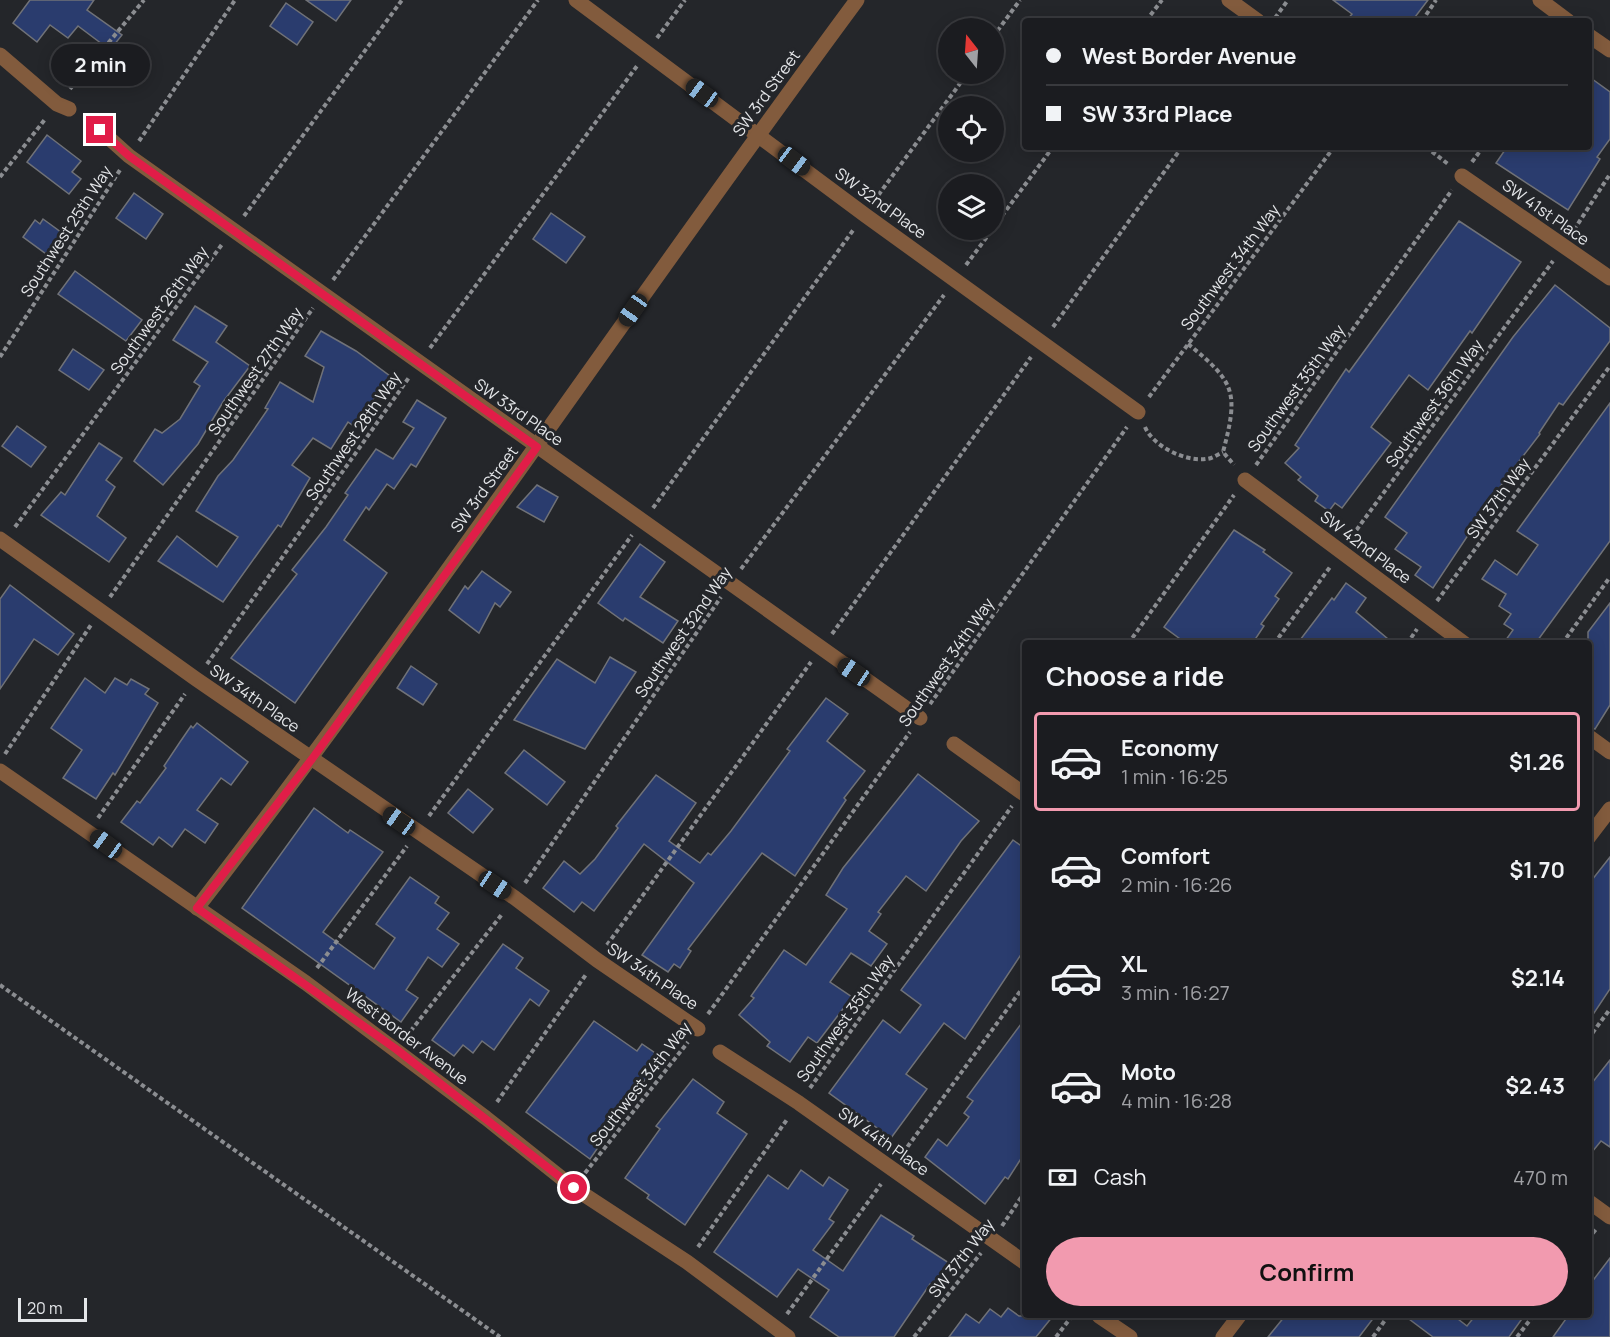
<!DOCTYPE html>
<html lang="en">
<head>
<meta charset="utf-8">
<style>
	:root { --surface:#1b1c20; --page:#242529; --text:#f1f3f6; --muted:#a0a1a5; --line:#393a3e; --accent:#f29aaf }
	body { margin:0; font-family:Manrope,sans-serif; background:var(--page); color:var(--text); height:100vh; display:flex; flex-direction:column; font-size:22px; white-space:nowrap }
	* { box-sizing:border-box; margin:0 }
	p { font-size:20px; color:var(--muted) }
	.icon { flex:none; width:33px; height:33px; fill:none; stroke:currentColor; stroke-width:2; stroke-linecap:round; stroke-linejoin:round }
	.map { position:relative; flex:1; overflow:hidden }
	.panel { position:absolute; left:1022px; top:640px; width:570px; height:678px; display:flex; flex-direction:column; background:var(--surface); border-radius:6px; box-shadow:0 3px 15px #0003,0 0 0 2px var(--line) }
	.panel>* { flex:none }
	.guide { position:absolute; left:1022px; top:18px; width:570px; height:132px; border-radius:6px; box-shadow:0 3px 15px #0003,0 0 0 2px var(--line); display:grid; align-content:center; height:132px; padding:0 24px; background:var(--surface) }
	.needle { width:39px; rotate:343deg }
	.buttons { position:absolute; left:938px; top:18px; display:grid; gap:12px }
	.buttons a { display:grid; place-items:center; width:66px; height:66px; border-radius:50%; background:var(--surface); box-shadow:0 3px 15px #0003,0 0 0 2px var(--line); font-size:30px }
	.scale { position:absolute; left:18px; bottom:15px; width:69px; box-sizing:border-box; padding-left:6px; border:3px solid #e4e6e9; border-top:0; font-size:16px; line-height:21px; white-space:nowrap; color:#e4e6e9; -webkit-text-stroke:4px #24262a; paint-order:stroke }
	.end { position:absolute; width:27px; height:27px; margin:-14px; border:8px solid #e11d48; background:#fff; box-shadow:0 0 0 3px #fff }
	.from { border-radius:50% }
	.bubble { position:absolute; height:42px; border-radius:21px; background:var(--surface); box-shadow:0 3px 15px #0003,0 0 0 2px var(--line); font-size:20px; font-weight:700; line-height:42px; text-align:center }
	.car { position:absolute; width:18px; height:36px; margin:-18px -9px; border-radius:8px; box-shadow:0 0 4px 2px #0007; background:linear-gradient(#222 24%,#8ab4d8 0 40%,#222 0 76%,#8ab4d8 0 86%,#222 0) }
	.guide b { display:flex; align-items:center; gap:21px; height:57px; font-size:22px }
	.guide b+b { border-top:2px solid var(--line) }
	.guide i { width:15px; height:15px; background:var(--text) }
	ul { padding:0; list-style:none }
	li { display:flex; align-items:center; gap:18px; height:99px; margin:0 12px 9px; padding:0 12px; border:3px solid transparent; border-radius:6px }
	li div { flex:1 }
	li b { display:block; font-size:22px }
	li em { font-style:normal; font-weight:700 }
	li.active { border-color:var(--accent) }
	li>.icon { width:54px; height:54px; stroke-width:1.5 }
	h2 { padding:0 24px; font-size:27px; line-height:72px }
	.pay { display:flex; align-items:center; gap:15px; height:66px; padding:0 24px; font-size:22px }
	.pay p { margin-inline-start:auto }
	.cta { display:flex; gap:12px; margin-top:auto; padding:12px 24px }
	.cta a { flex:1; height:69px; border-radius:36px; background:var(--accent); color:#111; font-size:24px; font-weight:700; line-height:69px; text-align:center }
	.map>svg:first-child { display:block }
	.building { fill:#2a3c6e; stroke:#707278; stroke-width:1.5 }
	.lines { fill:none; stroke-linecap:round; stroke-linejoin:round }
	.path { stroke:#8b8d91; stroke-width:4; stroke-dasharray:4.5 3; stroke-linecap:butt }
	.street { stroke:#825b3d; stroke-width:15 }
	.route { stroke:#e11d48; stroke-width:8 }
	.labels { text-anchor:middle; dominant-baseline:central; stroke-width:6; stroke-linejoin:round; paint-order:stroke }
	.street-label { font-size:16px; fill:#e4e6e9; stroke:#24262a }
</style>
</head>
<body>
<div class="map">
<svg width="1610" height="1337" viewBox="0 0 1610 1337">
	<rect width="100%" height="100%" fill="#24262a"/>
	<!-- building -->
	<g class="building">
		<polygon points="30,0 94,0 87,10 122,35 110,50 78,26 68,38 50,25 37,42 13,23"/>
		<polygon points="306,0 351,0 336,21"/>
		<polygon points="1333,0 1428,0 1412,21 1346,21 1352,14"/>
		<polygon points="286,3 313,22 297,45 270,26"/>
		<polygon points="1588,76 1610,92 1610,139 1597,157 1600,159 1568,210 1496,163 1507,147 1588,147"/>
		<polygon points="47,135 81,161 72,172 81,179 69,194 27,162"/>
		<polygon points="134,193 163,214 146,239 116,218"/>
		<polygon points="551,213 585,237 566,263 533,239"/>
		<polygon points="43,219 69,238 53,259 23,237 35,220 40,224"/>
		<polygon points="1459,221 1521,262 1472,333 1470,331 1428,390 1409,375 1371,427 1391,443 1342,508 1335,503 1329,511 1315,501 1318,496 1298,480 1301,477 1285,463 1299,448 1295,445 1346,369 1349,372"/>
		<polygon points="75,271 142,320 126,341 58,294"/>
		<polygon points="1555,285 1610,328 1610,341 1563,405 1559,403 1539,433 1540,434 1504,481 1433,588 1415,575 1421,567 1395,549 1407,533 1385,517 1513,337"/>
		<polygon points="195,306 227,326 216,342 250,366 223,402 198,444 163,485 134,461 155,429 162,433 180,419 200,386 194,382 208,362 173,340"/>
		<polygon points="321,331 356,351 390,376 355,427 348,422 331,449 313,438 292,465 310,478 281,527 278,525 223,602 158,561 177,536 217,567 238,537 196,511 218,476 233,460 268,409 265,408 280,382 313,402 324,367 305,356"/>
		<polygon points="73,349 104,370 89,390 59,370"/>
		<polygon points="417,400 446,418 416,467 411,464 394,489 387,484 369,510 366,507 344,540 387,573 295,703 231,658 297,574 292,570 326,527 348,495 345,493 376,449 393,459 414,428 403,422"/>
		<polygon points="1610,403 1610,541 1535,644 1503,644 1513,630 1504,624 1511,614 1499,606 1506,594 1482,579 1495,560 1517,575 1538,545 1517,531"/>
		<polygon points="17,426 46,447 31,467 2,446"/>
		<polygon points="99,443 122,458 106,480 115,487 97,516 126,538 109,562 41,515 61,492 65,495"/>
		<polygon points="537,485 558,497 544,522 517,507"/>
		<polygon points="1234,530 1265,550 1263,552 1292,573 1275,596 1279,599 1261,624 1264,626 1252,644 1187,644 1164,627"/>
		<polygon points="640,544 665,562 640,597 678,621 663,643 625,618 623,621 598,603"/>
		<polygon points="482,571 511,592 500,607 495,603 479,633 449,610 465,586 468,589"/>
		<polygon points="1346,583 1366,598 1356,612 1394,644 1297,644 1332,598 1334,600"/>
		<polygon points="10,585 74,634 58,655 34,639 0,689 0,599"/>
		<polygon points="1610,603 1610,705 1595,729 1588,726 1588,632"/>
		<polygon points="610,657 636,672 585,749 514,720 557,659 595,683"/>
		<polygon points="411,666 437,684 423,705 397,688"/>
		<polygon points="85,678 105,693 115,678 127,685 131,679 149,689 145,694 158,703 115,775 113,773 96,799 63,778 82,750 51,728"/>
		<polygon points="826,698 848,714 827,741 865,771 844,798 846,800 795,876 762,853 688,949 691,951 680,968 674,964 668,972 642,955 694,883 644,844 594,911 582,902 574,912 543,888 564,861 580,874 595,859 618,828 616,826 656,775 696,803 669,841 700,863 708,853 711,855 731,831 790,751 787,749"/>
		<polygon points="197,723 248,762 231,785 221,778 197,810 218,824 205,843 185,829 172,847 159,837 153,845 121,822 137,801 140,803 166,768 164,766 180,742 191,726 193,728"/>
		<polygon points="524,750 565,782 547,805 505,773"/>
		<polygon points="918,774 979,821 961,841 926,891 906,876 878,912 881,914 869,931 887,944 871,966 851,953 830,982 852,997 817,1043 808,1037 790,1062 767,1046 770,1042 739,1015 754,998 751,996 784,950 806,965 847,909 826,895 843,868"/>
		<polygon points="468,789 493,809 473,833 448,813"/>
		<polygon points="314,808 348,833 350,830 383,852 323,932 374,969 395,938 376,924 410,877 439,897 435,903 449,913 437,929 459,944 442,967 428,957 406,990 418,998 401,1022 242,908"/>
		<polygon points="1013,840 1024,848 1024,950 965,1039 944,1023 906,1074 927,1089 891,1138 829,1093 883,1020 900,1033 921,1005 901,990"/>
		<polygon points="1610,857 1610,989 1588,1022 1588,885"/>
		<polygon points="503,944 523,958 516,968 549,991 539,1006 530,999 494,1050 482,1041 473,1053 463,1045 454,1056 432,1040"/>
		<polygon points="1024,1020 1024,1154 1008,1179 1005,1177 985,1204 925,1157 938,1139 947,1146 969,1117 964,1113 973,1101 967,1097"/>
		<polygon points="594,1021 637,1051 642,1044 661,1057 590,1159 526,1112"/>
		<polygon points="1610,1060 1610,1147 1601,1141 1588,1157 1588,1088"/>
		<polygon points="693,1079 724,1102 717,1113 747,1134 685,1225 647,1198 649,1195 625,1178 660,1129 656,1126"/>
		<polygon points="801,1170 823,1186 829,1177 848,1190 829,1219 834,1222 813,1250 843,1271 881,1215 914,1236 912,1239 949,1263 934,1287 930,1284 894,1337 839,1337 810,1317 829,1290 798,1269 777,1297 714,1252 768,1175 788,1189"/>
		<polygon points="1610,1258 1610,1337 1553,1337 1568,1316 1588,1316 1588,1287"/>
		<polygon points="1008,1308 1019,1316 1053,1316 1036,1337 949,1337 966,1314 979,1323 990,1309 1001,1317"/>
		<polygon points="1285,1316 1375,1316 1359,1337 1268,1337"/>
		<polygon points="1405,1316 1454,1316 1467,1326 1475,1316 1524,1316 1509,1337 1433,1337"/>
	</g>
	<g class="lines">
		<!-- path -->
		<g class="path">
			<polyline points="1275,18 1288,0"/>
			<polyline points="1146,21 1162,0"/>
			<polyline points="1422,21 1436,0"/>
			<polyline points="993,37 1020,0"/>
			<polyline points="657,38 685,0"/>
			<polyline points="70,89 144,0"/>
			<polyline points="139,141 235,0"/>
			<polyline points="1426,147 1448,164"/>
			<polyline points="1472,162 1483,147"/>
			<polyline points="0,177 46,118"/>
			<polyline points="874,201 967,74"/>
			<polyline points="244,216 402,0"/>
			<polyline points="993,228 1053,147"/>
			<polyline points="1574,230 1610,174"/>
			<polyline points="966,265 992,230"/>
			<polyline points="333,280 538,0"/>
			<polyline points="1053,327 1182,147"/>
			<path d="M1188 344C1235 382 1239 392 1223 452L1234 465"/>
			<polyline points="430,348 637,66"/>
			<polyline points="0,357 120,170"/>
			<polyline points="1149,397 1334,147"/>
			<path d="M1145 427C1153 446 1185 462 1206 459 1212 459 1218 454 1223 452"/>
			<polyline points="1256,465 1452,190"/>
			<polyline points="653,508 854,229"/>
			<polyline points="15,527 223,243"/>
			<polyline points="1352,536 1553,261"/>
			<polyline points="741,569 944,295"/>
			<polyline points="110,597 313,308"/>
			<polyline points="1437,601 1610,366"/>
			<polyline points="832,634 1031,357"/>
			<polyline points="1128,644 1234,495"/>
			<polyline points="1274,644 1330,567"/>
			<polyline points="1407,644 1417,629"/>
			<polyline points="1562,644 1610,577"/>
			<polyline points="207,664 410,376"/>
			<polyline points="930,704 1127,427"/>
			<polyline points="5,754 91,625"/>
			<polyline points="429,816 632,535"/>
			<polyline points="98,818 185,694"/>
			<polyline points="525,883 721,597"/>
			<polyline points="607,945 811,662"/>
			<polyline points="317,968 407,846"/>
			<polyline points="0,985 500,1337"/>
			<polyline points="708,1014 910,732"/>
			<polyline points="406,1037 503,913"/>
			<polyline points="1588,1039 1610,1009"/>
			<polyline points="810,1088 1012,806"/>
			<polyline points="497,1102 587,973"/>
			<polyline points="903,1153 1024,986"/>
			<polyline points="585,1173 688,1042"/>
			<polyline points="1002,1226 1024,1193"/>
			<polyline points="1588,1239 1597,1228"/>
			<polyline points="698,1247 788,1118"/>
			<polyline points="787,1314 881,1184"/>
			<polyline points="914,1337 981,1253"/>
			<polyline points="1056,1337 1072,1316"/>
			<polyline points="1373,1337 1388,1316"/>
			<polyline points="1517,1337 1533,1316"/>
		</g>
		<!-- street -->
		<g class="street">
			<polyline points="576,0 865,215 1138,412"/>
			<polyline points="1229,0 1258,21"/>
			<polyline points="1540,0 1568,21"/>
			<polyline points="1588,35 1610,50"/>
			<polyline points="0,55 57,104 69,109"/>
			<polyline points="100,130 129,156 920,718"/>
			<polyline points="1462,176 1610,278"/>
			<polyline points="1245,480 1465,644"/>
			<polyline points="0,539 196,679 515,898 597,960 698,1029"/>
			<polyline points="1588,736 1610,752"/>
			<polyline points="954,744 1024,794"/>
			<polyline points="0,771 306,983 486,1118 574,1188 687,1262 788,1337"/>
			<polyline points="1588,838 1610,809"/>
			<path d="M197 908C426 612 634 301 857 0"/>
			<polyline points="720,1052 799,1103 1024,1262"/>
			<polyline points="1588,1201 1610,1217"/>
			<polyline points="1099,1316 1130,1337"/>
			<polyline points="1223,1337 1239,1316"/>
		</g>
	</g>
	<g class="lines">
		<!-- route -->
		<polyline class="route" points="100,130 129,156 537,447 312,759 197,908 396,1049 574,1188"/>
	</g>
	<g class="labels">
		<!-- street labels -->
		<g class="street-label">
			<text transform="translate(766 93) rotate(-54)">SW 3rd Street</text>
			<text transform="translate(881 203) rotate(36)">SW 32nd Place</text>
			<text transform="translate(1546 212) rotate(35)">SW 41st Place</text>
			<text transform="translate(66 231) rotate(-57)">Southwest 25th Way</text>
			<text transform="translate(1230 267) rotate(-53)">Southwest 34th Way</text>
			<text transform="translate(159 310) rotate(-54)">Southwest 26th Way</text>
			<text transform="translate(255 371) rotate(-55)">Southwest 27th Way</text>
			<text transform="translate(1296 388) rotate(-54)">Southwest 35th Way</text>
			<text transform="translate(1434 403) rotate(-54)">Southwest 36th Way</text>
			<text transform="translate(519 412) rotate(35)">SW 33rd Place</text>
			<text transform="translate(353 436) rotate(-55)">Southwest 28th Way</text>
			<text transform="translate(484 489) rotate(-54)">SW 3rd Street</text>
			<text transform="translate(1498 498) rotate(-54)">SW 37th Way</text>
			<text transform="translate(1366 547) rotate(37)">SW 42nd Place</text>
			<text transform="translate(683 632) rotate(-55)">Southwest 32nd Way</text>
			<text transform="translate(946 662) rotate(-55)">Southwest 34th Way</text>
			<text transform="translate(255 698) rotate(35)">SW 34th Place</text>
			<text transform="translate(653 976) rotate(34)">SW 34th Place</text>
			<text transform="translate(845 1018) rotate(-54)">Southwest 35th Way</text>
			<text transform="translate(407 1036) rotate(37)">West Border Avenue</text>
			<text transform="translate(640 1084) rotate(-52)">Southwest 34th Way</text>
			<text transform="translate(884 1141) rotate(35)">SW 44th Place</text>
			<text transform="translate(961 1258) rotate(-52)">SW 37th Way</text>
		</g>
	</g>
</svg>
<div class="buttons">
<a><svg class="needle" viewBox="-14 -14 28 28"><path d="M0-13l5 13h-10z" fill="#e53935"/><path d="M0 13l5-13h-10z" fill="#a0a1a5"/></svg></a>
<a><svg class="icon" aria-label="locate" viewBox="0 0 24 24"><circle cx="12" cy="12" r="6"/><path d="M12 2v4M12 18v4M2 12h4M18 12h4"/></svg></a>
<a><svg class="icon" aria-label="layers" viewBox="0 0 24 24"><path d="M12 4l9 5-9 5-9-5zM3 14l9 5 9-5"/></svg></a>
</div>
<div class="scale">20 m</div>
<i class="end from" style="left:574px;top:1188px"></i>
<i class="end" style="left:100px;top:130px"></i>
<div class="bubble" style="left:51px;top:44px;width:99px">2 min</div>
<i class="car" style="left:702px;top:93px;rotate:306deg"></i>
<i class="car" style="left:794px;top:161px;rotate:127deg"></i>
<i class="car" style="left:633px;top:310px;rotate:215deg"></i>
<i class="car" style="left:854px;top:672px;rotate:304deg"></i>
<i class="car" style="left:399px;top:821px;rotate:305deg"></i>
<i class="car" style="left:106px;top:844px;rotate:306deg"></i>
<i class="car" style="left:495px;top:885px;rotate:124deg"></i>
<div class="guide">
<b><i class="from"></i>West Border Avenue</b>
<b><i></i>SW 33rd Place</b>
</div>
<section class="panel">
<h2>Choose a ride</h2>
<ul>
<li class="active"><svg class="icon" aria-label="car" viewBox="0 0 24 24"><path d="M5 17H2v-5l4-1 3-4h7l3 4 3 1v5h-3M9 17h6M6 11h13"/><circle cx="7" cy="17" r="2"/><circle cx="17" cy="17" r="2"/></svg><div><b>Economy</b><p>1 min · 16:25</p></div><em>$1.26</em></li>
<li><svg class="icon" aria-label="car" viewBox="0 0 24 24"><path d="M5 17H2v-5l4-1 3-4h7l3 4 3 1v5h-3M9 17h6M6 11h13"/><circle cx="7" cy="17" r="2"/><circle cx="17" cy="17" r="2"/></svg><div><b>Comfort</b><p>2 min · 16:26</p></div><em>$1.70</em></li>
<li><svg class="icon" aria-label="car" viewBox="0 0 24 24"><path d="M5 17H2v-5l4-1 3-4h7l3 4 3 1v5h-3M9 17h6M6 11h13"/><circle cx="7" cy="17" r="2"/><circle cx="17" cy="17" r="2"/></svg><div><b>XL</b><p>3 min · 16:27</p></div><em>$2.14</em></li>
<li><svg class="icon" aria-label="car" viewBox="0 0 24 24"><path d="M5 17H2v-5l4-1 3-4h7l3 4 3 1v5h-3M9 17h6M6 11h13"/><circle cx="7" cy="17" r="2"/><circle cx="17" cy="17" r="2"/></svg><div><b>Moto</b><p>4 min · 16:28</p></div><em>$2.43</em></li>
</ul>
<div class="pay"><svg class="icon" aria-label="cash" viewBox="0 0 24 24"><path d="M3 7h18v10H3z"/><circle cx="12" cy="12" r="2"/></svg>Cash<p>470 m</p></div>
<div class="cta"><a>Confirm</a></div>
</section>
</div>
</body>
</html>
